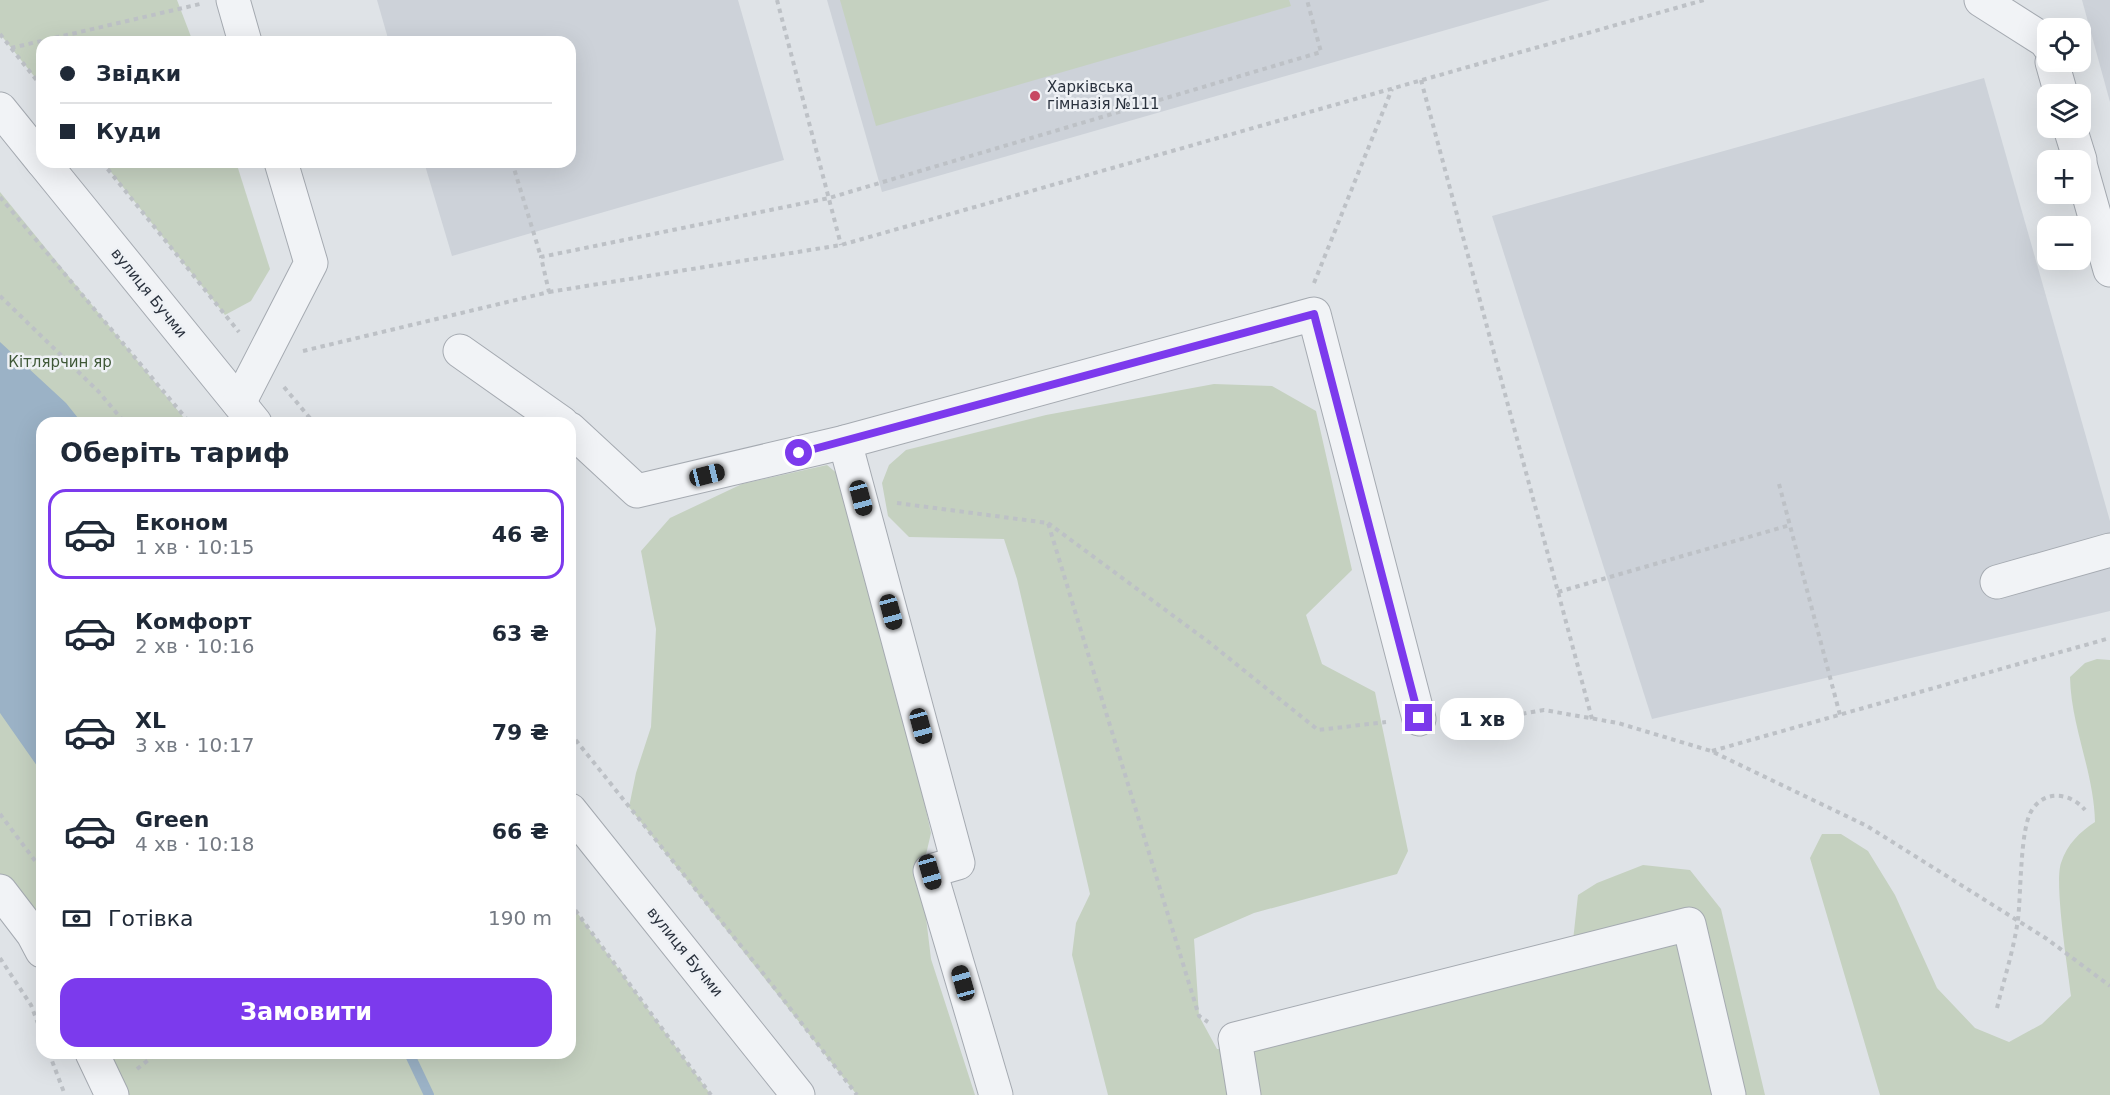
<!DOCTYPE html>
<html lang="uk">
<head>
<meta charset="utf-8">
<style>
	:root { --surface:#fff; --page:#f6f6f7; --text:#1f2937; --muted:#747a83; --line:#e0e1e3; --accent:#7c3aed }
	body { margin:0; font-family:"DejaVu Sans",sans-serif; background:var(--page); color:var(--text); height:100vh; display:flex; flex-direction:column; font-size:22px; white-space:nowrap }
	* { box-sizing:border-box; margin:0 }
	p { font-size:20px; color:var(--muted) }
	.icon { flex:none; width:33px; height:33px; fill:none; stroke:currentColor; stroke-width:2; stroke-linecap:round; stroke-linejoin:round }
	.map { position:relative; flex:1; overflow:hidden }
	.details { position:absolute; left:36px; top:417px; width:540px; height:642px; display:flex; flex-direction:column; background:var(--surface); border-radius:18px; box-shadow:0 6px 24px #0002 }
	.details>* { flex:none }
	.top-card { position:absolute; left:36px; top:36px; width:540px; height:132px; border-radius:18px; box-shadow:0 6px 24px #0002; display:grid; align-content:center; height:132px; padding:0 24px; background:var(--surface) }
	.tools { position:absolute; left:2037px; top:18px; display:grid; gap:12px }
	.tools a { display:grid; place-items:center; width:54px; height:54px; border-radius:12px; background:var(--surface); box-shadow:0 6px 24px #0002; font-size:30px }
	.end { position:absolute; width:27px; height:27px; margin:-14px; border:8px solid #7c3aed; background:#fff; box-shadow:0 0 0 3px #fff }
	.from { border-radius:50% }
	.bubble { position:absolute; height:42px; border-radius:18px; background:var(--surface); box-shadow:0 6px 24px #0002; font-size:20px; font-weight:800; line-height:42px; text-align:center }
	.car { position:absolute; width:18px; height:36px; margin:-18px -9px; border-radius:8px; box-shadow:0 0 4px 2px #0007; background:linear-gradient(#222 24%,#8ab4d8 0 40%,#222 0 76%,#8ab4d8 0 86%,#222 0) }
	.top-card b { display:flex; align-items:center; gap:21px; height:57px; font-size:22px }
	.top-card b+b { border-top:2px solid var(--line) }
	.top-card i { width:15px; height:15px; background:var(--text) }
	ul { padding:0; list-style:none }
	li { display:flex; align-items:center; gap:18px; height:90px; margin:0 12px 9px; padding:0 12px; border:3px solid transparent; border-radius:18px }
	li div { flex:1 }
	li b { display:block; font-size:22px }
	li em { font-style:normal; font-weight:800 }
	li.current { border-color:var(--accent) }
	li>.icon { width:54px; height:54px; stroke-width:1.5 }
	h2 { padding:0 24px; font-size:27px; line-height:72px }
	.pay { display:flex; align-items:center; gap:15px; height:66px; padding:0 24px; font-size:22px }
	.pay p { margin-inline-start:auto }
	.button { display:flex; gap:12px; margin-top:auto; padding:12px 24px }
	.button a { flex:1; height:69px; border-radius:18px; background:var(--accent); color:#fff; font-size:24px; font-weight:800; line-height:69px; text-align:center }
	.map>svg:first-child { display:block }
	.built { fill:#cdd2d9 }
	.green { fill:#c5d1c0 }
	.water { fill:#9bb2c6 }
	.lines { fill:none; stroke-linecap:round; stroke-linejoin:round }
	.stream { stroke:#9bb2c6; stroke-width:10 }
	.minor-casing { stroke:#a5aab1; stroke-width:35 }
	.path { stroke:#bdc1c6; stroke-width:4; stroke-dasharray:4.5 4.5; stroke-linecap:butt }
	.minor { stroke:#f1f3f6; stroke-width:33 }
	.route { stroke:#7c3aed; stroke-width:8 }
	.poi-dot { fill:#c74963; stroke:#eef1f5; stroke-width:2 }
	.labels { text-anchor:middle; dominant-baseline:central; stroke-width:5; stroke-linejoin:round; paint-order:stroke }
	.poi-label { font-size:15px; fill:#29313d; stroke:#eef1f5; text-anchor:start }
	.street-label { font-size:15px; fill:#29313d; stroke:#eef1f5 }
	.park-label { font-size:15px; fill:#3f5837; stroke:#eef1f5 }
</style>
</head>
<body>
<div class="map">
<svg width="2110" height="1095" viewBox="0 0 2110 1095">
	<rect width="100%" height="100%" fill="#dfe3e7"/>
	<!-- built -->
	<g class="built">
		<polygon points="377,0 738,0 784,160 452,256 424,162 570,162 570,42 389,42"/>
		<polygon points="827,0 1550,0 882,192"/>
		<polygon points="2082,0 2110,0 2110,102"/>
		<polygon points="1984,78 2110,521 2110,611 1652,719 1492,216"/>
	</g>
	<!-- green -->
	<g class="green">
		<polygon points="0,0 177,0 193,42 42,42 42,86 0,34"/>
		<polygon points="840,0 1289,0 1291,6 876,126"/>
		<polygon points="103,162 236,162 270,269 251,301 225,315"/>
		<polygon points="0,192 188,423 42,423 42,951 0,891"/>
		<polygon points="1214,384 1272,386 1316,411 1352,570 1306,615 1322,664 1375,692 1408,851 1397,874 1254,913 1194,939 1199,1016 1217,1049 1264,1049 1570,968 1578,895 1597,883 1643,865 1690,870 1721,909 1765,1095 1108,1095 1072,955 1076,923 1090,894 1017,579 1004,539 909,537 888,516 882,483 889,465 906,450 1046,415"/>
		<polygon points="827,465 845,480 904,707 931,833 921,876 931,959 975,1095 857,1095 629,807 636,773 651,727 656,629 641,551 670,518 742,484"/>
		<path d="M2097 659 2110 660V1095H1880L1810 858 1822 834H1841L1868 851 1895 895 1937 988 1975 1028 2009 1042 2042 1024 2071 996C2068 970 2054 883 2061 863 2067 844 2080 832 2095 822 2094 772 2071 727 2070 677L2085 663Z"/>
		<polygon points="570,903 711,1095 112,1095 92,1053 570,1053"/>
	</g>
	<!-- water -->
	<polygon class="water" points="0,342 66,403 82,423 42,423 42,773 0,713"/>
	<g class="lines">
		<!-- stream -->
		<polyline class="stream" points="409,1053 429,1095"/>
		<!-- minor casing -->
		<g class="minor-casing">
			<g id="minor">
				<polyline points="233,0 245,42"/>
				<polyline points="1981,0 2047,42 2048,45"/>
				<polyline points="2052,62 2061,94"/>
				<polyline points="0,109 42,161"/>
				<polyline points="2070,128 2080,160"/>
				<polyline points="43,162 255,423"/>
				<polyline points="2080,164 2110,270"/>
				<polyline points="460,351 562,423"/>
				<polyline points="239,403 311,263 281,162"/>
				<polyline points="570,429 637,491 845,442 1314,314 1419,719"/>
				<polyline points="845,442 958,863 930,871 996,1095"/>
				<polyline points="1997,582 2110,550"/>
				<polyline points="570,810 798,1095"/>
				<polyline points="0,891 33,934 42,951"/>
				<polyline points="92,1053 112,1095"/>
				<polyline points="1244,1095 1235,1039 1689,924 1729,1095"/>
			</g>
		</g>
		<!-- path -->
		<g class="path">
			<polyline points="777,0 841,245"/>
			<polyline points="0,34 42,87"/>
			<polyline points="11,48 200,4"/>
			<polyline points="1421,80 1592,719"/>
			<polyline points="102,162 239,332"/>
			<polyline points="512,162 541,257"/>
			<polyline points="0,197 190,423"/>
			<polyline points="1314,283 1392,89"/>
			<polyline points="549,292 841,245 1704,0"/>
			<polyline points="0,296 98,391 125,423"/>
			<polyline points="303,351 549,292 541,257 829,198 1321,52 1307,0"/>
			<polyline points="284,387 314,423"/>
			<polyline points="1779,484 1840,715"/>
			<polyline points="897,503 1048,523 1199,1016 1208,1022"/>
			<polyline points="1048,523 1210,643 1318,730 1386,722"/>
			<polyline points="1558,592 1790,525"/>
			<polyline points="1451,726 1544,710 1618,723 1711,751 1867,826 2047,939 2110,986"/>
			<polyline points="570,733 766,977 857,1095"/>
			<polyline points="1712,751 2110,638"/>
			<polyline points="0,814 42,870"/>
			<polyline points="570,903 711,1095"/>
			<polyline points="0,958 31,1005 42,1034"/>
			<path d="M1997 1008C2004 979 2014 949 2018 919 2021 895 2020 827 2032 810 2045 789 2071 793 2085 810"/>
			<polyline points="49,1053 65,1095"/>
			<polyline points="137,1069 157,1053"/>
		</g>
		<!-- minor -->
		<use href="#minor" class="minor"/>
	</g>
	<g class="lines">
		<!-- route -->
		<polyline class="route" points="799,453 1314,314 1419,718"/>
	</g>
	<!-- markers -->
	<circle class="poi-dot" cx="1035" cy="96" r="6"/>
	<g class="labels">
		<!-- poi labels -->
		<g class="poi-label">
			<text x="1047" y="87">Харківська<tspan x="1047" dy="17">гімназія №111</tspan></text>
		</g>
		<!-- street labels -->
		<g class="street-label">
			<text transform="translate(149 293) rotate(51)">вулиця Бучми</text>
			<text transform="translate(685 952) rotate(51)">вулиця Бучми</text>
		</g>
		<!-- park labels -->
		<g class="park-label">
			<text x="60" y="362">Кітлярчин яр</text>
		</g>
	</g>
</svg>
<div class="tools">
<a><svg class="icon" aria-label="locate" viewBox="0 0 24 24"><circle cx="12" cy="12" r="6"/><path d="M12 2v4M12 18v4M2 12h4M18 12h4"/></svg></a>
<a><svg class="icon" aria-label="layers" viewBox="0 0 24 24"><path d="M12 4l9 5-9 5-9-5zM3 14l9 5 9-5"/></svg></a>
<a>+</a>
<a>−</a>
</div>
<i class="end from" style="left:799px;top:453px"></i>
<i class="end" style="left:1419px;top:718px"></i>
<div class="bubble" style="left:1440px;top:698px;width:84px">1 хв</div>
<i class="car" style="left:707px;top:475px;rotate:76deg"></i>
<i class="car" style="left:861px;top:498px;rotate:165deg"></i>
<i class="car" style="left:891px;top:612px;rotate:165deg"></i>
<i class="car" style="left:921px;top:726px;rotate:165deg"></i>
<i class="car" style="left:930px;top:872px;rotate:164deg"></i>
<i class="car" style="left:963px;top:983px;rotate:344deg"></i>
<div class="top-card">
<b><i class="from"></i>Звідки</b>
<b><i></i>Куди</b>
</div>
<section class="details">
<h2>Оберіть тариф</h2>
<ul>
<li class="current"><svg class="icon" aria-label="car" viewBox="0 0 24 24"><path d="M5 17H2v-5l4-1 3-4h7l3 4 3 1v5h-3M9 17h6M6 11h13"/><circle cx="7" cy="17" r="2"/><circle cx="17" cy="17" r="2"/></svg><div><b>Економ</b><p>1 хв · 10:15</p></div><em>46 ₴</em></li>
<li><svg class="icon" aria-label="car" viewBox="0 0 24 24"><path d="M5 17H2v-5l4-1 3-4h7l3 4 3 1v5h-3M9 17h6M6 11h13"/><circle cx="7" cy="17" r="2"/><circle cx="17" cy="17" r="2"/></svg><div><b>Комфорт</b><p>2 хв · 10:16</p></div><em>63 ₴</em></li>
<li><svg class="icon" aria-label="car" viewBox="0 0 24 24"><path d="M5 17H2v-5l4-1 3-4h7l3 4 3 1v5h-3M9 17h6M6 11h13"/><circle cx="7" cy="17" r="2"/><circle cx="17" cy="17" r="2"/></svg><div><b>XL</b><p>3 хв · 10:17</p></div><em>79 ₴</em></li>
<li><svg class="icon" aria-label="car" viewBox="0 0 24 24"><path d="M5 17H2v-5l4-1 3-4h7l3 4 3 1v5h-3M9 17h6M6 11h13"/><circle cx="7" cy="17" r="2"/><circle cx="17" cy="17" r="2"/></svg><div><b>Green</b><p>4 хв · 10:18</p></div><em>66 ₴</em></li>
</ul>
<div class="pay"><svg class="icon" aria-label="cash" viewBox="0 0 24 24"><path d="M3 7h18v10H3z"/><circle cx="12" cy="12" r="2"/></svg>Готівка<p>190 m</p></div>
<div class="button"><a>Замовити</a></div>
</section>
</div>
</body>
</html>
